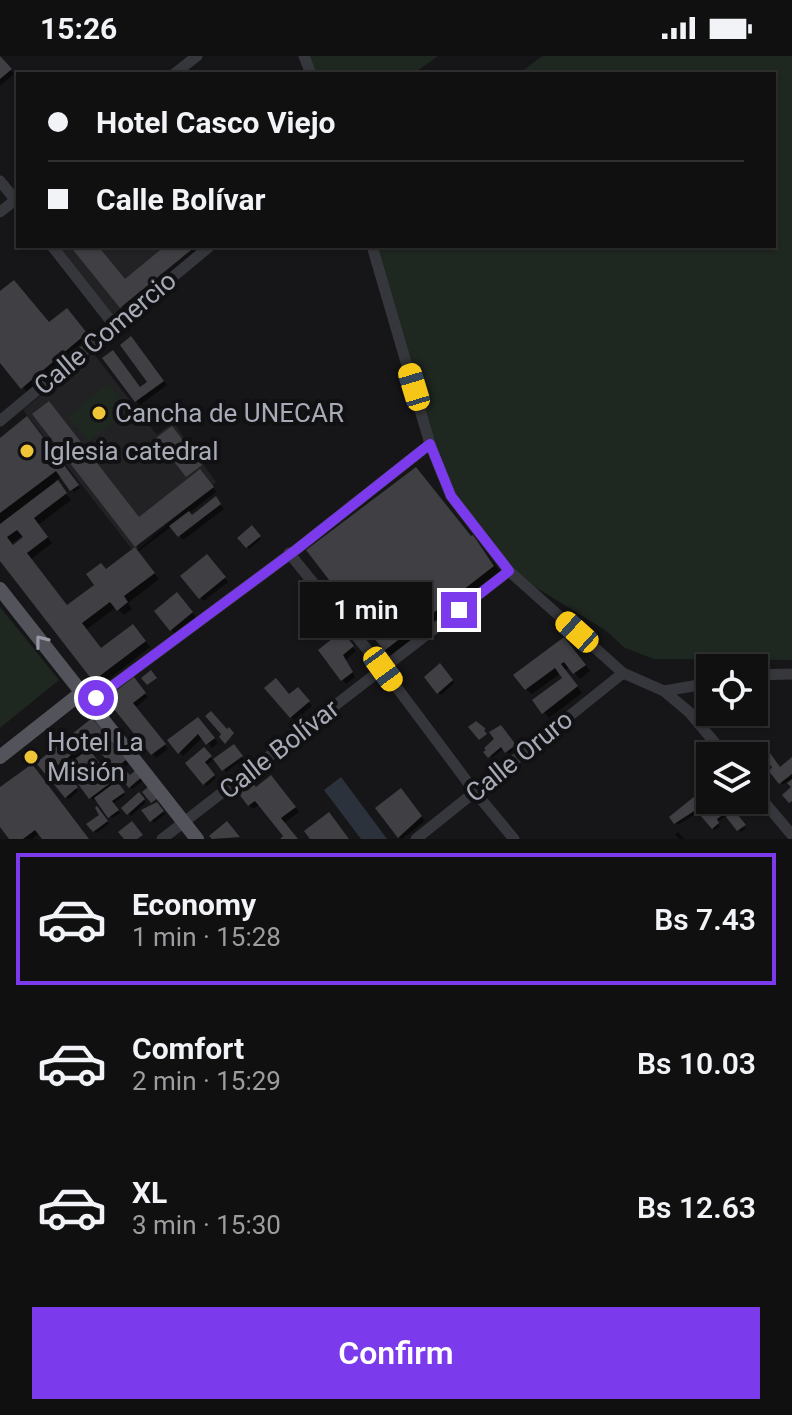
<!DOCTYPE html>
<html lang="en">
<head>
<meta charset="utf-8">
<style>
	:root { --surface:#101011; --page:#1e1e1f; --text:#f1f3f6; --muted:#9c9d9f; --line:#303031; --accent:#7c3aed }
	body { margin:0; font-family:Roboto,sans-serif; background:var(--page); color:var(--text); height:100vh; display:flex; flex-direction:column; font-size:30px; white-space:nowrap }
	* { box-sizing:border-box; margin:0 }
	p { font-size:26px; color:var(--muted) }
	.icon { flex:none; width:44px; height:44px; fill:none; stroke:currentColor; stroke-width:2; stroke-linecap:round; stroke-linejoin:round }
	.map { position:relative; height:783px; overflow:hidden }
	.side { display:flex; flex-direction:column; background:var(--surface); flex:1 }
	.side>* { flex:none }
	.banner { position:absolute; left:16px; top:16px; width:760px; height:176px; border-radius:0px; box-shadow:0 2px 6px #0004,0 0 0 2px var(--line); display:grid; align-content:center; height:176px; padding:0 32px; background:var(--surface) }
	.fabs { position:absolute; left:696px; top:598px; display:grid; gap:16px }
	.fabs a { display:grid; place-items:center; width:72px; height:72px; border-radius:0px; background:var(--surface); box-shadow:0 2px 6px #0004,0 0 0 2px var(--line); font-size:40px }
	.end { position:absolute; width:36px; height:36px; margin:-18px; border:10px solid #7c3aed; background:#fff; box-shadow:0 0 0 4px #fff }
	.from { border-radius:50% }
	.bubble { position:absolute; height:56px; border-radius:0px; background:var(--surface); box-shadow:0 2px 6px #0004,0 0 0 2px var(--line); font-size:26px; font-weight:600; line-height:56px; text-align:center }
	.car { position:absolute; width:24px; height:48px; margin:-24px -12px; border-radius:10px; box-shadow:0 0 6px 2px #0007; background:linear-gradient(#f5c518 24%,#345 0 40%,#f5c518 0 76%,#345 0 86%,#f5c518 0) }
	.banner b { display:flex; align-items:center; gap:28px; height:76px; font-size:30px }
	.banner b+b { border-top:2px solid var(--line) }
	.banner i { width:20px; height:20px; background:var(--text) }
	ul { padding:14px 0 0; list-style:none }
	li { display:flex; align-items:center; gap:24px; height:132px; margin:0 16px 12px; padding:0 16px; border:4px solid transparent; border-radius:0px }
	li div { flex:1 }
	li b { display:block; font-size:30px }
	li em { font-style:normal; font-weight:600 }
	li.current { border-color:var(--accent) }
	li>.icon { width:72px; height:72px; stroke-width:1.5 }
	.action { display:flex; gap:16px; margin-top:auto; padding:16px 32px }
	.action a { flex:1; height:92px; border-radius:0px; background:var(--accent); color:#fff; font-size:32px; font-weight:600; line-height:92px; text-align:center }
	.status { display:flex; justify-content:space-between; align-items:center; height:56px; padding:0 40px; background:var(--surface); direction:ltr }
	.status svg { height:22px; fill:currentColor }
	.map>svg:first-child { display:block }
	.built { fill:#222124 }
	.green { fill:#1f2721 }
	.water { fill:#2c323b }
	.shadow { fill:#0007; fill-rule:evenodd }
	.building { fill:#404044; fill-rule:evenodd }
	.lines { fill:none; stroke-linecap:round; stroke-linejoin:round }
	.minor { stroke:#36373c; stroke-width:11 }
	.major { stroke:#52535b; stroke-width:14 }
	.oneway { stroke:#9699a5 }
	.route { stroke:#7c3aed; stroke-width:10 }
	.poi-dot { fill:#eec536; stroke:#111012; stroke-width:3 }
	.labels { text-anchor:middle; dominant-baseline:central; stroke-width:8; stroke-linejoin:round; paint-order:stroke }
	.street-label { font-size:26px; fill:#a7abb7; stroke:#111012 }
	.poi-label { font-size:26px; fill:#a7abb7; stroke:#111012; text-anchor:start }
</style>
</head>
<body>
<div class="status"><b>15:26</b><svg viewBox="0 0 49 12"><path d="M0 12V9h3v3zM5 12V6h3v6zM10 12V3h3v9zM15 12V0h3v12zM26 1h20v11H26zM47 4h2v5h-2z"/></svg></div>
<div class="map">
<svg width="792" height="783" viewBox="0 0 792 783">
	<rect width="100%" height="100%" fill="#161517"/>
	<!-- built -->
	<g class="built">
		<polygon points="52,190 210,190 114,269"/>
		<polygon points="93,297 157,379 173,366 216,426 135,497 23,354"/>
	</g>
	<!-- green -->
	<g class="green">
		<polygon points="304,0 438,0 413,18 311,18"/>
		<polygon points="542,0 792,0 792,604 654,603 625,592 605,574 509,515 451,440 372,190 774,190 774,18 519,18"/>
		<polygon points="109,327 130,354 89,386 68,360"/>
		<polygon points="0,551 59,624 0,672"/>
	</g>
	<!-- water -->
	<polygon class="water" points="341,721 387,783 361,783 324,734"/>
	<!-- shadow -->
	<g class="shadow">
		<polygon points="0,1 14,18 0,30"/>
		<polygon points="73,190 97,190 126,225 169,190 195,190 199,195 125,255"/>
		<polygon points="0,238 50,268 71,258 89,281 72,295 75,299 28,337 0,304"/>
		<polygon points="135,287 167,329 140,349 136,345 141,333 150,326"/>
		<path d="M35 358 139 463 204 420 216 436 189 457 192 461 215 443 224 453 183 484 172 470 138 496 159 523 128 547 132 553 124 559 116 551 86 574 102 594 139 576 150 591 100 630 0 501V385L68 416 80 432 74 436 62 420 55 425 71 444 38 469 52 487 31 503 67 551 138 492ZM23 479 26 482 14 490 11 488Z"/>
		<polygon points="252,472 261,483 249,493 240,482"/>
		<polygon points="472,481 500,515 391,599 385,593"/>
		<polygon points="210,505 228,526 204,545 200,541"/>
		<polygon points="181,543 196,561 175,578 171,574"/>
		<polygon points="345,582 356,595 346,604 355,621 346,628 320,595"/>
		<polygon points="570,589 590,615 580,623 570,611 565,614 582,637 549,662 544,656 565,622 561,617 532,638 526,633"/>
		<polygon points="440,610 454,627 441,639 426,622"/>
		<polygon points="137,628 148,641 136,651 168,693 156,702 113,648"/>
		<polygon points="298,634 312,650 295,665 291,661 289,640"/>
		<polygon points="202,667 218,687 212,692 203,681 183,700 170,685"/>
		<polygon points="96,668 129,708 123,713 130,722 137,716 144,724 132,733 95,686 87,693 125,739 113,748 120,757 112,762 98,743 95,745 91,742 67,709 61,714 78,735 69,743 39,707"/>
		<polygon points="503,674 516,692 509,698 504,692 492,702 486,693"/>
		<polygon points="233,690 243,703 226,716 216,704"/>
		<polygon points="204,694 213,704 205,710 216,722 207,730 188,707"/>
		<polygon points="792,704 792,730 788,725 782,729 780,713"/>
		<polygon points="275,725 299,756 284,767 296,783 283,783 286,780 260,748 253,753 249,749 257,733"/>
		<polygon points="0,734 88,783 45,783 40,777 32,783 12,783 0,768"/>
		<polygon points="139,739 146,746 131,760 124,753"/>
		<polygon points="404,739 425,765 402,783 399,781"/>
		<polygon points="695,743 703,753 678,769 672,761"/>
		<polygon points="724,744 746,772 741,776 727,759 717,766 720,770 715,774 703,759"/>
		<polygon points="157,748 165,758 154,767 144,755"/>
		<polygon points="102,759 109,768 96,777 89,769"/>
		<polygon points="678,776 684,783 679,783 675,778"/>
	</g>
	<!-- building -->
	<g class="building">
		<polygon points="0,0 12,13 0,23"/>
		<polygon points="70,190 98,190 125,223 165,190 196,190 120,252"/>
		<polygon points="14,224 49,266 67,252 87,277 21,333 0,307 0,235"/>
		<polygon points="131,280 164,325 135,346 102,302 113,294 140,331 147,326 120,289"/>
		<path d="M49 345 139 461 200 413 214 431 135 491 155 517 124 540 128 546 117 555 110 546 82 567 101 592 133 568 146 585 93 625 0 505V468L58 424 67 437 34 462 48 481 27 497 67 549 94 529 86 518 101 507 106 513 135 491 32 358ZM17 474 23 481 13 489 7 481Z"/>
		<polygon points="27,360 79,429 70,435 56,415 0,457 0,382"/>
		<polygon points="172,370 202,409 186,421 156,382"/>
		<polygon points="416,411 471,480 473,479 494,510 384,595 306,494"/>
		<polygon points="216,440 221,448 178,481 169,470 189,455 192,459"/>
		<polygon points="252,469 261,480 246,492 237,482"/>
		<polygon points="207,498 226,521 199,543 180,520"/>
		<polygon points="177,536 193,556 170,575 154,555"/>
		<polygon points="342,575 354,590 343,599 353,616 341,625 318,594"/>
		<polygon points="564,581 586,609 573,618 564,606 561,608 578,630 542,658 532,644 562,622 555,612 525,634 513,619"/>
		<polygon points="440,607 453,624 437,638 424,621"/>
		<polygon points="151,614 157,622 147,629 141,622"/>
		<polygon points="134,621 146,637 133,647 166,688 151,699 110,648 112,638"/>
		<polygon points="276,622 289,638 298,631 310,645 290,662 264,632"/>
		<polygon points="211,655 227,673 229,671 234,677 225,688 219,681 221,678 205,660"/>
		<polygon points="198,661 215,682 206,689 198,678 178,698 167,684"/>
		<polygon points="92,662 126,704 114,713 90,684 46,719 36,707"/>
		<polygon points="476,665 486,673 484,674 487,678 479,684 468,671"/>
		<polygon points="501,669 516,689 505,697 501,691 488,702 483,696 486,694 484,692 494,683 489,676"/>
		<polygon points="234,688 243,700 222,715 213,703"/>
		<polygon points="204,691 212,700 205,706 215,719 203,729 185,707"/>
		<polygon points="89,693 113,725 89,743 65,710"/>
		<polygon points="770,697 780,711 792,701 792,718 779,728 771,718 769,715 772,711 764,701"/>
		<polygon points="32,708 89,783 42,783 35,774 23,783 9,783 0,771 0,731"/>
		<polygon points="122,710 130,719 137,713 143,720 129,732 115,716"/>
		<polygon points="61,711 78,731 65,742 48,721"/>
		<polygon points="271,719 296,751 281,762 298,783 280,783 283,780 255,745 248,750 236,734 250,724 256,731"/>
		<polygon points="792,723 792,745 789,747 782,739 791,731 787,727"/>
		<polygon points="117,725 125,736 112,745 119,754 108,762 94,742"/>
		<polygon points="148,731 158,742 151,747 142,736"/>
		<polygon points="401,732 422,760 398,782 375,752"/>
		<polygon points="139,736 145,743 127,759 121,752"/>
		<polygon points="695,740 702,750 674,768 669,761"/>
		<polygon points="720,744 727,744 734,751 717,763 719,767 712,773 700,759"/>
		<polygon points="157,746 164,755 150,766 141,754"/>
		<polygon points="97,750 108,765 93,776 86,768 99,759 95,752"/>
		<polygon points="734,754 746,769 737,775 726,761"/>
		<polygon points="329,756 349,783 310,783 304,775"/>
		<polygon points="132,765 143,779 137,783 124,783 118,776"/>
		<polygon points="227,765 240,781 212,783 209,780"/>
	</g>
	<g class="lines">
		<!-- minor -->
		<g class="minor">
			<polyline points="304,0 311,18"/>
			<polyline points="174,18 197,0"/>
			<polyline points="0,125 18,147"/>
			<polyline points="0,156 18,142"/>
			<polyline points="52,190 114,269"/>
			<polyline points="372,190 430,388 451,440 509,515 623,617 664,635 689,656 726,700"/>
			<polyline points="0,365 210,190"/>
			<polyline points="289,497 383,613 475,736 514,783"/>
			<polyline points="754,619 792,618"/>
			<polyline points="664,635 710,627"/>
			<polyline points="82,637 96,642 297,493 430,388"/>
			<polyline points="754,734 792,779"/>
			<polyline points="162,783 509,515"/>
			<polyline points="416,783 623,617"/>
		</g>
		<!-- major -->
		<g class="major">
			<polyline points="0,533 197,783"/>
			<polyline points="0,701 81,637"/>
		</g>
	</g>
	<!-- one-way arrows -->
	<defs><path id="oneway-chevron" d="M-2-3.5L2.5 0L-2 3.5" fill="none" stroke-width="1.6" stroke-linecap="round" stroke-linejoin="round" transform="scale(2)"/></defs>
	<use class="oneway" href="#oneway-chevron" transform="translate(41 585) rotate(-128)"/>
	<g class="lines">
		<!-- route -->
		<polyline class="route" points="96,642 297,493 430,388 451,440 509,515 459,554"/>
	</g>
	<!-- markers -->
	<g class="poi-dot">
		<circle cx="99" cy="357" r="8"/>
		<circle cx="27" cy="395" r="8"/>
		<circle cx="31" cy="701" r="8"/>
	</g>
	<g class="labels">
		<!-- street labels -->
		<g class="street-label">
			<text transform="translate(105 277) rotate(-40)">Calle Comercio</text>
			<text transform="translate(279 693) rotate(-38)">Calle Bolívar</text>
			<text transform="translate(519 700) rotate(-39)">Calle Oruro</text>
		</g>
		<!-- poi labels -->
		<g class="poi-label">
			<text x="115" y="357">Cancha de UNECAR</text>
			<text x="43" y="395">Iglesia catedral</text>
			<text x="47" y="686">Hotel La<tspan x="47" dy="30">Misión</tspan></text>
		</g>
	</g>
</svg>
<div class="fabs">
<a><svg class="icon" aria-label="locate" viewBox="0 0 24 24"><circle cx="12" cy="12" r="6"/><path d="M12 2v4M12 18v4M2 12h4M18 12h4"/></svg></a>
<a><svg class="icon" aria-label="layers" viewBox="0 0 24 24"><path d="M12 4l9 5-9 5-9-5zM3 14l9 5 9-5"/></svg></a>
</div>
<i class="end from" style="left:96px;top:642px"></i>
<i class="end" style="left:459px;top:554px"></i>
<div class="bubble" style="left:300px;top:526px;width:132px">1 min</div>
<i class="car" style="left:414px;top:331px;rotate:343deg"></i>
<i class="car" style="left:577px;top:576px;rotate:312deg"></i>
<i class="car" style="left:383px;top:613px;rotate:144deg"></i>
<div class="banner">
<b><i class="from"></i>Hotel Casco Viejo</b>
<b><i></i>Calle Bolívar</b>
</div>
</div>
<section class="side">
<ul>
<li class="current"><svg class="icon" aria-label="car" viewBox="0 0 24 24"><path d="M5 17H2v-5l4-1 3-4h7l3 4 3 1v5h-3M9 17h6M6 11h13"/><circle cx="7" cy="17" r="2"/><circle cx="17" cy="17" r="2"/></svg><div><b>Economy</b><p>1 min · 15:28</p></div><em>Bs 7.43</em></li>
<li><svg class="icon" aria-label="car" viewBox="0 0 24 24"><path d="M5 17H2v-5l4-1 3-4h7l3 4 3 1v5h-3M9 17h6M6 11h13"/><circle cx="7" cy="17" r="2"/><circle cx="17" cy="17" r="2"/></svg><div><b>Comfort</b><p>2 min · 15:29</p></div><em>Bs 10.03</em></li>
<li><svg class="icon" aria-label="car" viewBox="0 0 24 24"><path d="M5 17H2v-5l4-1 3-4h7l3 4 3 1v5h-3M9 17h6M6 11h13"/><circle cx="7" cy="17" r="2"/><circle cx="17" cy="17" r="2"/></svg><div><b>XL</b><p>3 min · 15:30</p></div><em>Bs 12.63</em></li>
</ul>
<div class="action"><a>Confirm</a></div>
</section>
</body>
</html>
